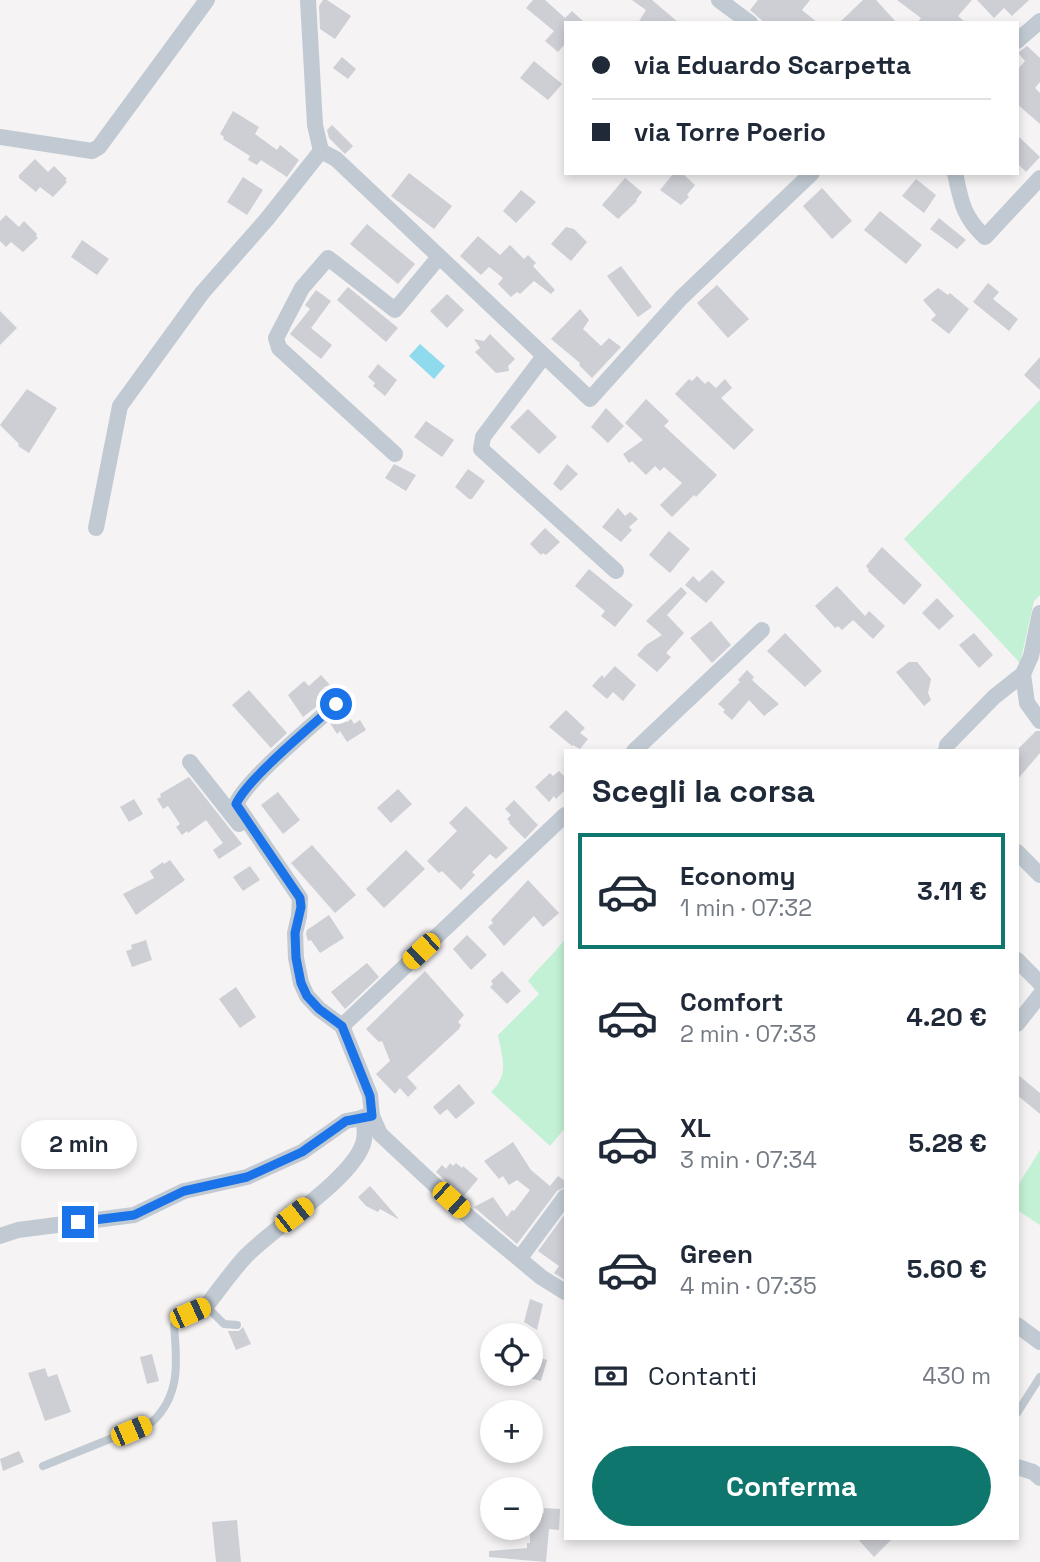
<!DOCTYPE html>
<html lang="it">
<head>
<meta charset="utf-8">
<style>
	:root { --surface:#fff; --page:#f6f6f7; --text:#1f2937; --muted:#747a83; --line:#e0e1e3; --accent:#0f766e }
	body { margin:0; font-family:"Space Grotesk",sans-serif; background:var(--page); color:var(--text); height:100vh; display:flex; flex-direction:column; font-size:26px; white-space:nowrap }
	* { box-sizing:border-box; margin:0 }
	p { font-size:23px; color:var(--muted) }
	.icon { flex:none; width:38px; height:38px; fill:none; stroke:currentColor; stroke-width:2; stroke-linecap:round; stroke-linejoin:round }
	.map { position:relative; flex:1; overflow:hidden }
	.panel { position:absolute; left:564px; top:749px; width:455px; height:791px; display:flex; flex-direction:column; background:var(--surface); border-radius:0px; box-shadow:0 4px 10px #0003 }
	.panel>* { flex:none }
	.banner { position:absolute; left:564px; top:21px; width:455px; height:154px; border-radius:0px; box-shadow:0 4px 10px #0003; display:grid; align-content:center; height:154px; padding:0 28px; background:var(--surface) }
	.controls { position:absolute; left:480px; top:1323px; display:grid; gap:14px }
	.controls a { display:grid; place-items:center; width:63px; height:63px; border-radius:50%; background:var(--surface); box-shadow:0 4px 10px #0003; font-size:35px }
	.end { position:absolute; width:32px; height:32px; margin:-16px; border:9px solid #1a73e8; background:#fff; box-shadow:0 0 0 4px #fff }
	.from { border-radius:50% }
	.bubble { position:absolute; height:49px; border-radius:24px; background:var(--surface); box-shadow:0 4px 10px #0003; font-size:23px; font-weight:700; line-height:49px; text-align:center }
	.car { position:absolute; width:21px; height:42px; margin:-21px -10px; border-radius:9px; box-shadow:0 0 5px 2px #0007; background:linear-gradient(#f5c518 24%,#345 0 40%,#f5c518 0 76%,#345 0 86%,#f5c518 0) }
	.banner b { display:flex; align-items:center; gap:24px; height:66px; font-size:26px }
	.banner b+b { border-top:2px solid var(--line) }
	.banner i { width:18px; height:18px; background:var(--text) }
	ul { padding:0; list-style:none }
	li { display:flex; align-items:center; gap:21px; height:116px; margin:0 14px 10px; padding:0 14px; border:4px solid transparent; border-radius:0px }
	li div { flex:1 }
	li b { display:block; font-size:26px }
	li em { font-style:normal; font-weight:700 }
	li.selected { border-color:var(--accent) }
	li>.icon { width:63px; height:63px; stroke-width:1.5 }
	h2 { padding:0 28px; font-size:32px; line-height:84px }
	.pay { display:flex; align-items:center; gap:18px; height:77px; padding:0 28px; font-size:26px }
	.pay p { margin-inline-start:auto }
	.button { display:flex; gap:14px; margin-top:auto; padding:14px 28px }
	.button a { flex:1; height:80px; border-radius:42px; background:var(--accent); color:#fff; font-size:28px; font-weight:700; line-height:80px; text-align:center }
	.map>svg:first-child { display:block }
	.green { fill:#c3f1d5 }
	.water { fill:#90daee }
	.building { fill:#cdcfd5 }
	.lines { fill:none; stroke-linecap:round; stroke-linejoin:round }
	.lane { stroke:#c1cad2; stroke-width:8 }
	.street { stroke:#c1cad2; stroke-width:16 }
	.route { stroke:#1a73e8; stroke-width:9 }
</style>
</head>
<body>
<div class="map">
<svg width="1040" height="1562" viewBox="0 0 1040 1562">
	<rect width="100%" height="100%" fill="#f5f3f3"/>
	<!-- green -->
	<g class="green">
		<polygon points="1040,400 1040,595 1034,601 1020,663 904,539"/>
		<path d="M565 939V1128L550 1146 491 1092C510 1074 502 1058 498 1035L539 994 528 981C540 966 554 954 565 939Z"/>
		<polygon points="1040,1150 1040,1225 1017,1210 1017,1187"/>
	</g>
	<!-- water -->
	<polygon class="water" points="420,344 445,366 434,379 409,356"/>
	<!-- building -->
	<g class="building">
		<polygon points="323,0 327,0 351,16 335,39 320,29 319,6"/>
		<polygon points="533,0 545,0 565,18 572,11 585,23 565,23 565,44 558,52 545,41 554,31 526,8"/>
		<polygon points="632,0 652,0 679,23 638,23 646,10"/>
		<polygon points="758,0 810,0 802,10 818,23 765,23 750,10"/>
		<polygon points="863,0 876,0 897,23 839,23"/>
		<polygon points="897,0 972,0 958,16 966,23 917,23 921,18"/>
		<polygon points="977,0 1029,0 1012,16 1004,8 994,18"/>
		<polygon points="1027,46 1040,58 1040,82 1035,88 1040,93 1040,124 1017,104 1017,70 1025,61 1018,53"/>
		<polygon points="342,57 356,69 348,79 333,68"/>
		<polygon points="534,61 562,84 548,100 520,78"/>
		<polygon points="233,111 259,127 255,134 277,150 280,145 299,160 287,177 261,160 257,165 248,160 250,156 223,139 224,137 220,134"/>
		<polygon points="332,125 353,146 345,154 329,138 327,130"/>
		<polygon points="1017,135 1040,157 1026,172 1017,163"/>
		<polygon points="35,159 48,172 54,166 67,179 65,180 67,182 53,197 40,187 36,192 19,178 19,175"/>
		<polygon points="409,173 452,206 434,229 391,196"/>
		<polygon points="674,173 682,173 695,185 687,195 689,197 681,205 660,190"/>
		<polygon points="243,177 263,190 247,215 227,202"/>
		<polygon points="625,178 642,192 636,200 637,201 618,219 602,205"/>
		<polygon points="916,179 936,195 924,213 902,196"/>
		<polygon points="822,188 852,221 832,239 803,206"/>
		<polygon points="521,190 536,202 516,223 503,211"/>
		<polygon points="880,211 922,245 906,264 864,230"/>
		<polygon points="6,215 19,227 24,221 37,234 36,236 38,238 23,252 11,242 6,247 0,241 0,221"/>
		<polygon points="939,218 966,240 957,249 930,229"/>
		<polygon points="367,224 415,264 398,284 350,244"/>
		<polygon points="566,227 574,229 587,242 571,261 551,244"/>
		<polygon points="478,236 500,255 510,245 524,259 528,255 536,263 533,266 555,290 551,294 534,281 520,294 517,292 511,297 498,284 503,278 489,267 481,275 460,256"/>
		<polygon points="82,240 109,259 97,275 71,257"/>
		<polygon points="621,266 652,307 638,317 607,276"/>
		<polygon points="988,283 999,292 993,299 1018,319 1009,331 973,302"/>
		<polygon points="717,285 749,319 728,338 697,303"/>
		<polygon points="348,287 398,328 386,342 337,300"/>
		<polygon points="938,288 948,295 950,293 969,309 949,334 931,320 936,315 923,300"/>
		<polygon points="316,290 331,301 311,328 332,345 321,359 290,334 310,309 305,305"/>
		<polygon points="447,294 464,310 447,328 430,311"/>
		<polygon points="580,309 589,320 583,329 601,346 609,338 621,347 592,378 579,365 580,363 551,339"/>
		<polygon points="0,311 17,328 0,345"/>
		<polygon points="490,334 515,359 508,366 509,371 496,373 475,352 480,348 474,339 484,341"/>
		<polygon points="1040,357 1040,390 1024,375"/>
		<polygon points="378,364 397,380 385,396 373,386 375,383 368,377"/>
		<polygon points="697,376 705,384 708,381 716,388 725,379 732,388 721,398 754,430 734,450 675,394 689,379 692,381"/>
		<polygon points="27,389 57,408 29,453 18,446 19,444 0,425"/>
		<polygon points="646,399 669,421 664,426 717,475 696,497 694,495 672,517 660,505 682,483 664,467 660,471 655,466 646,475 632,461 629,463 623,454 643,440 625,423"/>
		<polygon points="606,408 624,426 608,443 591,427"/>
		<polygon points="528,409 557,437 539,454 510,427"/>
		<polygon points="426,421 454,440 442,457 414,437"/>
		<polygon points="394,464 416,475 406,491 385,478"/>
		<polygon points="567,464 578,474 561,491 553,484"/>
		<polygon points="468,469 485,481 472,499 469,499 455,487"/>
		<polygon points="618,508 625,516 630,512 638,519 629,527 632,530 621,542 602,527"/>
		<polygon points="545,528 560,542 546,555 543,553 541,555 530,544"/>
		<polygon points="669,531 690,549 670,573 649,555"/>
		<polygon points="882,547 922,585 904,605 868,571 869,570 866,566"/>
		<polygon points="589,569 633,605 615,627 601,616 605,611 575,586"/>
		<polygon points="712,570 725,582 706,603 685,585 693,576 699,582"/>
		<polygon points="837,586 865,616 869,611 885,626 873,639 853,620 842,630 838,626 835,628 815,606"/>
		<polygon points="681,587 687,593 667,615 684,633 666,653 671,657 657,672 637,655 646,645 662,635 646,621"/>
		<polygon points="937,598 954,616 939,630 922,613"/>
		<polygon points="711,621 731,645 712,663 690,638"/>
		<polygon points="785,633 822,671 805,687 767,651"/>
		<polygon points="974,633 993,655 979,668 959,645"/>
		<polygon points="909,662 917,662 931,679 928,693 931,700 924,706 896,672"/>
		<polygon points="615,666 636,685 623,701 613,692 607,699 592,686 602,675 604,678"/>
		<polygon points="747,670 754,677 752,680 779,704 764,716 749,700 732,720 723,712 725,710 718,704 740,682 738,680"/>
		<polygon points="321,675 330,685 318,698 321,703 303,717 288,695 304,681 309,686"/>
		<polygon points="249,690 287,733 271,748 232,705"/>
		<polygon points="566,710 585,728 580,733 588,739 580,749 573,745 572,746 549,727"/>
		<polygon points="341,714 347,722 351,719 354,724 360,720 366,730 347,742 340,731 337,734 330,723"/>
		<polygon points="1036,731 1040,731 1040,753 1017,780 1017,750"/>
		<polygon points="559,771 565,777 565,790 556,799 554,796 549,802 535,787 550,773 553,776"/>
		<polygon points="189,777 242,844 219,859 213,850 223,843 206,820 188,833 187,831 182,835 176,827 180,824 168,806 163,809 157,799 161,797 160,794"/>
		<polygon points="398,789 412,804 391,823 377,808"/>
		<polygon points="278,792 300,820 283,834 261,805"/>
		<polygon points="134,799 143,814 129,822 120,807"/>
		<polygon points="514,800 538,825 525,839 509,823 510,822 507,819 511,815 505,809"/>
		<polygon points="466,806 508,848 496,859 490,854 472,872 475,875 461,890 442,871 439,873 427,861 457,831 449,823"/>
		<polygon points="312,845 356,895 335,913 291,863"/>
		<polygon points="406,850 425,869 384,908 366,889"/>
		<polygon points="170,860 185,880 136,915 123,894 154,878 150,871 163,862 164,864"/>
		<polygon points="250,866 260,880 243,891 233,877"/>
		<polygon points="528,880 559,913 543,927 534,916 504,946 488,927 493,923 491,920"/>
		<polygon points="329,915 344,938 320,953 311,940 308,941 306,934 307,930"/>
		<polygon points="467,935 487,955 471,970 453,949"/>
		<polygon points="146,940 152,960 132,967 126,951 132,949 131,945"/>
		<polygon points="367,963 379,977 345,1009 331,992"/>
		<polygon points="425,971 464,1015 458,1022 461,1025 459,1029 407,1077 417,1088 408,1097 400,1088 395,1094 376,1074 390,1061 382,1041 379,1042 366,1029"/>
		<polygon points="502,971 521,991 507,1004 490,987 493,984 491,981"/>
		<polygon points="236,987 256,1017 240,1028 219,999"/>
		<polygon points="1017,1074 1040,1093 1040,1114 1017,1095"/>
		<polygon points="459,1084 475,1103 456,1119 447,1109 440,1115 433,1107"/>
		<polygon points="513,1142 531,1170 550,1186 558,1176 565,1181 565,1187 557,1191 517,1244 474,1207 493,1197 507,1217 512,1210 514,1211 530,1190 517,1180 509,1185 503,1176 499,1179 484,1161"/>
		<polygon points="450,1163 453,1166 456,1163 462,1168 463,1166 478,1179 463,1197 436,1172 442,1165 446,1169"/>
		<polygon points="370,1186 398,1218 398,1219 380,1209 378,1212 366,1206 358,1197"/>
		<polygon points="565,1214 565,1280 554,1273 559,1266 538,1251"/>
		<polygon points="530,1299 543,1304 537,1330 524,1322"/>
		<polygon points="243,1327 251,1344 236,1350 228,1331 239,1331"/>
		<polygon points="152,1354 159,1381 147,1384 140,1357"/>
		<polygon points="530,1355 547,1360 541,1381 530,1378"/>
		<polygon points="45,1368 48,1377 57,1374 71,1412 45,1421 28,1373"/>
		<polygon points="19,1451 24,1462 3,1471 0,1459"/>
		<polygon points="544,1508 560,1509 559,1530 549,1529 546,1562 489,1557 489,1551 527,1548 527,1543 530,1543 530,1512 544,1513"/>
		<polygon points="237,1520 241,1562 216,1562 212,1522"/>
		<polygon points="857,1538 893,1538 874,1557"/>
	</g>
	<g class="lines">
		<!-- lane -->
		<g class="lane">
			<polyline points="1017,1413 1040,1377"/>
			<path d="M43 1466 152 1422C181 1395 177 1361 174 1325L176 1322 206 1306 224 1324 237 1325"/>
		</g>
		<!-- street -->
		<g class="street">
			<polyline points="719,0 750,23"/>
			<polyline points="1017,41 1040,21"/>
			<polyline points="0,137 92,151 99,147 207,0"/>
			<polyline points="321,151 336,159 590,399 681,298 812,173"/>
			<path d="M955 173C961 201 963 217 985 237L1040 178"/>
			<polyline points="544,356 483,437 481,449 616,571"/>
			<polyline points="395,454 279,348 276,338 302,288 328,258 395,310 439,257"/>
			<polyline points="96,528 120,406 202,293 267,219 321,151 315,125 308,0"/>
			<polyline points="1023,674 1027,703 1040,721"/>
			<path d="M336 704C312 726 248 778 236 804L300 898 299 916 295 933 296 958 301 983 307 996 319 1009 342 1026 370 1095 372 1116 380 1134 470 1218 541 1277 565 1292"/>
			<polyline points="634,751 762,630"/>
			<polyline points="946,751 947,745 994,697 1023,674 1031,656 1040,613"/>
			<polyline points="190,762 239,824"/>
			<polyline points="1017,852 1040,875"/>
			<polyline points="1017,960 1040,983"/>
			<polyline points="1017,1024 1040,995"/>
			<polyline points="342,1026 565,815"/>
			<polyline points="0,1236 18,1230 134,1215 184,1191 247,1177 302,1152 346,1121 372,1116"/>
			<polyline points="520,1258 565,1197"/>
			<path d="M206 1306C219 1290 232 1271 246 1256 275 1226 350 1181 363 1144 366 1135 365 1127 363 1117"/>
			<polyline points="1017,1325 1040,1342"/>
			<polyline points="1017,1467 1033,1472 1040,1478"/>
		</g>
	</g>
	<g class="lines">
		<!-- route -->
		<path class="route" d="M78 1222 134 1215 184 1191 247 1177 302 1152 346 1121 372 1116 370 1096 342 1026 319 1009 307 996 301 983 296 958 295 933 301 907 300 898 236 804C248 778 312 726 336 704"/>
	</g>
</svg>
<div class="controls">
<a><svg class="icon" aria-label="locate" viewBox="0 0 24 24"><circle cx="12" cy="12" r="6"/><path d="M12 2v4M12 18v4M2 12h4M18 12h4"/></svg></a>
<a>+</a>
<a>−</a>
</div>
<i class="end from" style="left:336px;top:704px"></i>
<i class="end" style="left:78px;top:1222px"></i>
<div class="bubble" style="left:21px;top:1120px;width:116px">2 min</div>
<i class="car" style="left:421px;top:951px;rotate:227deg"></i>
<i class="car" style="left:451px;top:1200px;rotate:132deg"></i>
<i class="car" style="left:294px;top:1215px;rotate:52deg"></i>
<i class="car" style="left:190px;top:1313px;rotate:66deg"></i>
<i class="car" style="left:131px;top:1431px;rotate:67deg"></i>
<div class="banner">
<b><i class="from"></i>via Eduardo Scarpetta</b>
<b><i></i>via Torre Poerio</b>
</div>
<section class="panel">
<h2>Scegli la corsa</h2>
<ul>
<li class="selected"><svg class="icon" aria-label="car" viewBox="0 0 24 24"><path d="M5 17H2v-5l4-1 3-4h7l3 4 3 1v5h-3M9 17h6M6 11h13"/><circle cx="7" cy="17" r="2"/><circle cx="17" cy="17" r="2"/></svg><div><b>Economy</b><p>1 min · 07:32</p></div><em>3.11 €</em></li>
<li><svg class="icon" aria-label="car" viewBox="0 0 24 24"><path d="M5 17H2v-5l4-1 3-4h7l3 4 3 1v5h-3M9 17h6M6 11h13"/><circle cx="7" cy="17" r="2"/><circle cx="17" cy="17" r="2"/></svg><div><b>Comfort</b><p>2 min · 07:33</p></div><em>4.20 €</em></li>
<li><svg class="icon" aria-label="car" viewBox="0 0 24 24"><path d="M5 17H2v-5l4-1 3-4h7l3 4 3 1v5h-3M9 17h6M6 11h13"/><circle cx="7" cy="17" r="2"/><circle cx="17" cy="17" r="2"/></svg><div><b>XL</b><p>3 min · 07:34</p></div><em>5.28 €</em></li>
<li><svg class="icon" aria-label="car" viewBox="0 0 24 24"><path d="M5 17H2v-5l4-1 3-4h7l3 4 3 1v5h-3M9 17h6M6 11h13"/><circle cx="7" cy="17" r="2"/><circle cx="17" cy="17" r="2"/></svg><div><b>Green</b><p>4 min · 07:35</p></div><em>5.60 €</em></li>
</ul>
<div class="pay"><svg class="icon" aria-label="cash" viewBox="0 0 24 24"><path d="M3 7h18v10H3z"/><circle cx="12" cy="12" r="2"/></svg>Contanti<p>430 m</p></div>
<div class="button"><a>Conferma</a></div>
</section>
</div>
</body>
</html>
